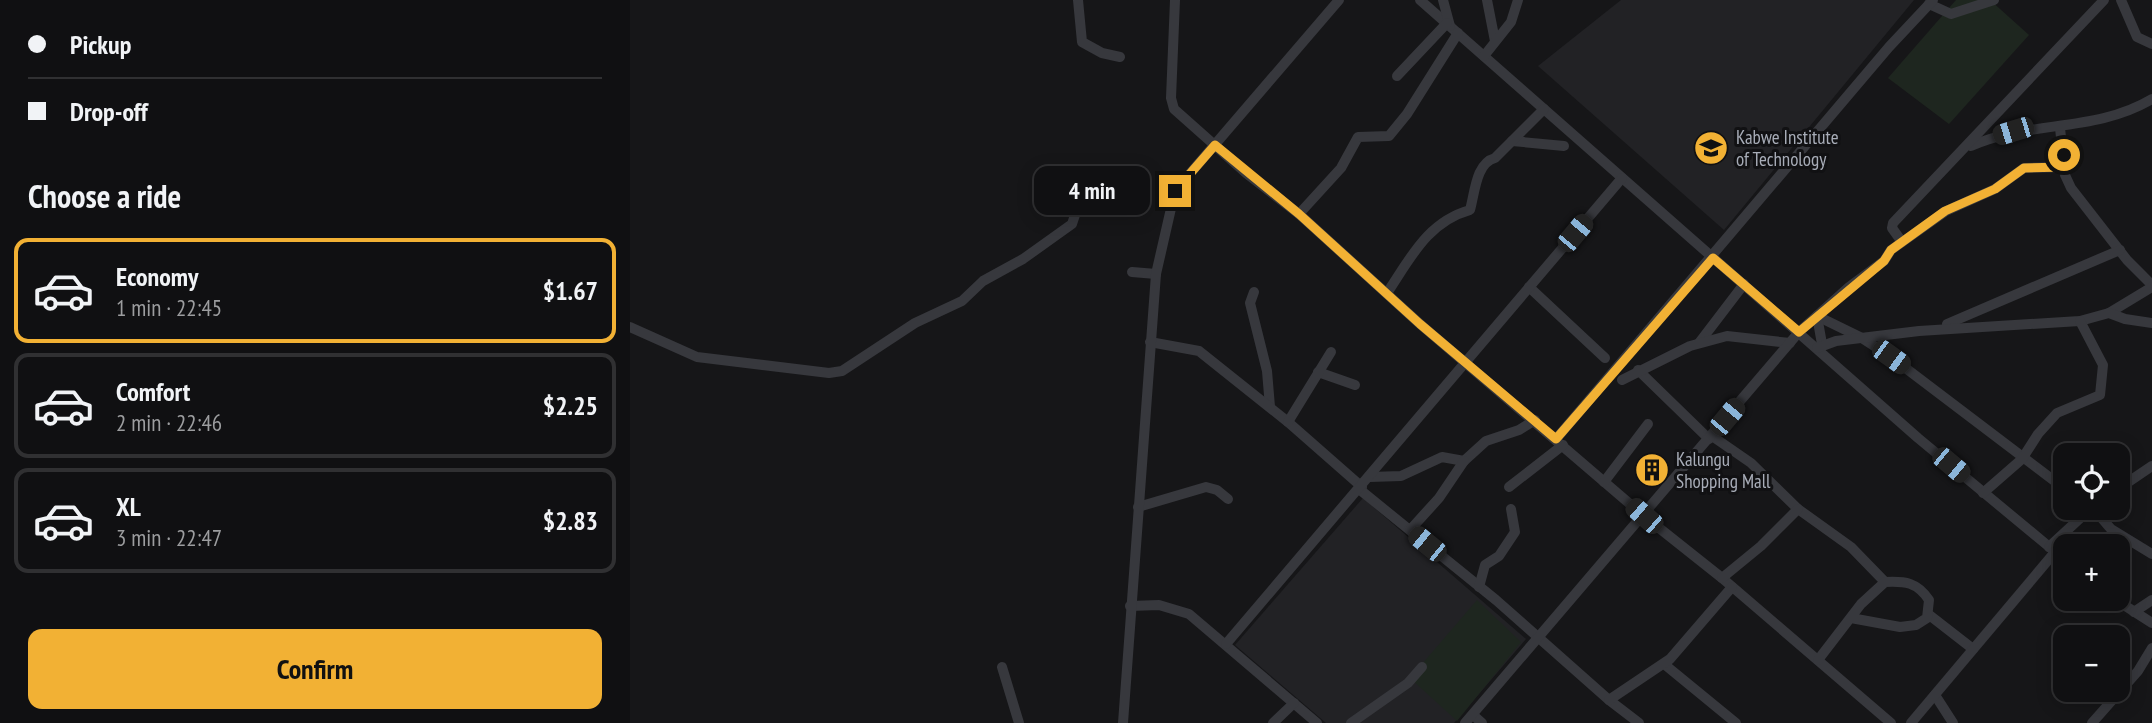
<!DOCTYPE html>
<html lang="en">
<head>
<meta charset="utf-8">
<style>
	:root { --surface:#101012; --page:#1e1e20; --text:#f1f3f6; --muted:#9c9d9f; --line:#303032; --accent:#f2b134 }
	body { margin:0; font-family:"PT Sans Narrow",sans-serif; background:var(--page); color:var(--text); height:100vh; display:flex; flex-direction:column; font-size:26px; white-space:nowrap }
	* { box-sizing:border-box; margin:0 }
	p { font-size:23px; color:var(--muted) }
	.icon { flex:none; width:38px; height:38px; fill:none; stroke:currentColor; stroke-width:2; stroke-linecap:round; stroke-linejoin:round }
	.map { position:relative; flex:1; overflow:hidden }
	.drawer { display:flex; flex-direction:column; background:var(--surface); width:630px }
	.drawer>* { flex:none }
	.guide { display:grid; align-content:center; height:154px; padding:0 28px; background:var(--surface) }
	.fabs { position:absolute; left:1423px; top:443px; display:grid; gap:14px }
	.fabs a { display:grid; place-items:center; width:77px; height:77px; border-radius:14px; background:var(--surface); box-shadow:0 4px 18px #0003,0 0 0 2px var(--line); font-size:35px }
	.end { position:absolute; width:32px; height:32px; margin:-16px; border:9px solid #f2b134; background:#111; box-shadow:0 0 0 4px #111 }
	.from { border-radius:50% }
	.bubble { position:absolute; height:49px; border-radius:14px; background:var(--surface); box-shadow:0 4px 18px #0003,0 0 0 2px var(--line); font-size:23px; font-weight:600; line-height:49px; text-align:center }
	.car { position:absolute; width:21px; height:42px; margin:-21px -10px; border-radius:9px; box-shadow:0 0 5px 2px #0007; background:linear-gradient(#222 24%,#8ab4d8 0 40%,#222 0 76%,#8ab4d8 0 86%,#222 0) }
	.guide b { display:flex; align-items:center; gap:24px; height:66px; font-size:26px }
	.guide b+b { border-top:2px solid var(--line) }
	.guide i { width:18px; height:18px; background:var(--text) }
	ul { padding:0; list-style:none }
	li { display:flex; align-items:center; gap:21px; height:105px; margin:0 14px 10px; padding:0 14px; border:4px solid var(--line); border-radius:14px }
	li div { flex:1 }
	li b { display:block; font-size:26px }
	li em { font-style:normal; font-weight:600 }
	li.on { border-color:var(--accent) }
	li>.icon { width:63px; height:63px; stroke-width:1.5 }
	h2 { padding:0 28px; font-size:32px; line-height:84px }
	.action { display:flex; gap:14px; margin-top:auto; padding:14px 28px }
	.action a { flex:1; height:80px; border-radius:14px; background:var(--accent); color:#111; font-size:28px; font-weight:600; line-height:80px; text-align:center }
	main { display:flex; flex:1; min-height:0 }
	.map>svg:first-child { display:block }
	.built { fill:#222225 }
	.green { fill:#1e261f }
	.lines { fill:none; stroke-linecap:round; stroke-linejoin:round }
	.minor { stroke:#37383d; stroke-width:10 }
	.route { stroke:#f2b134; stroke-width:9 }
	.labels { text-anchor:middle; dominant-baseline:central; stroke-width:6; stroke-linejoin:round; paint-order:stroke }
	.poi-label { font-size:19px; fill:#a8adb8; stroke:#111113; text-anchor:start }
</style>
</head>
<body>
<main>
<section class="drawer">
<div class="guide">
<b><i class="from"></i>Pickup</b>
<b><i></i>Drop-off</b>
</div>
<h2>Choose a ride</h2>
<ul>
<li class="on"><svg class="icon" aria-label="car" viewBox="0 0 24 24"><path d="M5 17H2v-5l4-1 3-4h7l3 4 3 1v5h-3M9 17h6M6 11h13"/><circle cx="7" cy="17" r="2"/><circle cx="17" cy="17" r="2"/></svg><div><b>Economy</b><p>1 min · 22:45</p></div><em>$1.67</em></li>
<li><svg class="icon" aria-label="car" viewBox="0 0 24 24"><path d="M5 17H2v-5l4-1 3-4h7l3 4 3 1v5h-3M9 17h6M6 11h13"/><circle cx="7" cy="17" r="2"/><circle cx="17" cy="17" r="2"/></svg><div><b>Comfort</b><p>2 min · 22:46</p></div><em>$2.25</em></li>
<li><svg class="icon" aria-label="car" viewBox="0 0 24 24"><path d="M5 17H2v-5l4-1 3-4h7l3 4 3 1v5h-3M9 17h6M6 11h13"/><circle cx="7" cy="17" r="2"/><circle cx="17" cy="17" r="2"/></svg><div><b>XL</b><p>3 min · 22:47</p></div><em>$2.83</em></li>
</ul>
<div class="action"><a>Confirm</a></div>
</section>
<div class="map">
<svg width="1522" height="723" viewBox="0 0 1522 723">
	<rect width="100%" height="100%" fill="#161618"/>
	<!-- built -->
	<g class="built">
		<polygon points="991,0 1284,0 1094,230 908,66"/>
		<polygon points="733,498 896,639 824,723 696,723 605,645"/>
	</g>
	<!-- green -->
	<g class="green">
		<polygon points="1326,0 1360,0 1399,35 1319,124 1258,78"/>
		<polygon points="847,600 891,642 827,721 780,678"/>
	</g>
	<g class="lines">
		<!-- minor -->
		<g class="minor">
			<polyline points="448,0 452,42 472,53 490,57"/>
			<polyline points="545,0 541,98 544,109 616,173 669,214 790,324 1014,516 1092,578 1261,723"/>
			<polyline points="790,0 1288,438 1435,560"/>
			<polyline points="813,0 820,26"/>
			<polyline points="857,0 865,41"/>
			<polyline points="1491,0 1507,37 1522,44"/>
			<polyline points="1299,4 1321,14 1364,0"/>
			<polyline points="854,56 881,22 888,0"/>
			<polyline points="767,76 817,23"/>
			<polyline points="1430,128 1435,175 1441,188 1497,260 1522,285"/>
			<polyline points="882,141 934,146"/>
			<path d="M1341 146C1399 120 1465 133 1522 99"/>
			<polyline points="669,214 711,168 728,137 759,136 777,114 828,33"/>
			<polyline points="1272,242 1262,228 1263,223 1474,0"/>
			<polyline points="502,272 526,274"/>
			<polyline points="899,287 975,358"/>
			<polyline points="624,292 620,303 637,371 640,407"/>
			<path d="M757 293C780 259 797 222 840 210 845 192 846 163 865 158L914 109"/>
			<polyline points="1479,313 1522,287"/>
			<polyline points="1187,316 1232,338 1261,357 1435,489"/>
			<polyline points="1187,316 1192,344"/>
			<polyline points="1317,324 1490,250"/>
			<polyline points="0,327 67,357 199,373 212,371 285,323 332,301 353,281 393,259 442,224 445,215 441,195"/>
			<polyline points="520,342 569,351 658,422 732,487"/>
			<polyline points="1069,343 1114,284"/>
			<polyline points="1187,348 1206,341 1289,331 1450,321 1479,313 1495,319 1522,323"/>
			<polyline points="1008,370 1079,439"/>
			<polyline points="688,372 725,385"/>
			<polyline points="992,380 1060,346 1097,336 1160,343"/>
			<polyline points="658,422 701,352"/>
			<polyline points="1082,436 1121,463 1168,509 1221,547 1255,582"/>
			<polyline points="926,439 1259,47 1303,0"/>
			<polyline points="740,477 771,476 812,457 834,461 856,441 889,430 905,420"/>
			<polyline points="974,482 1018,424"/>
			<polyline points="879,487 933,445"/>
			<polyline points="729,489 866,600 979,700 1009,723"/>
			<polyline points="1488,489 1522,466"/>
			<polyline points="1353,493 1392,459 1408,434 1427,413 1470,395 1473,365 1450,321"/>
			<polyline points="508,507 576,487 587,490 598,499"/>
			<polyline points="1463,508 1481,529 1522,554"/>
			<polyline points="780,530 809,498 834,461"/>
			<polyline points="1419,547 1461,508"/>
			<polyline points="1092,578 1131,546 1168,509"/>
			<polyline points="849,587 855,565 869,556 885,532 881,509"/>
			<polyline points="1483,598 1522,623"/>
			<polyline points="500,606 529,605 559,614 687,723"/>
			<polyline points="1504,612 1522,600"/>
			<polyline points="1298,614 1343,649"/>
			<polyline points="596,644 992,178"/>
			<path d="M1188 660 1231 604 1255 582C1275 581 1287 582 1299 600L1297 618 1286 625 1270 627 1221 618"/>
			<polyline points="1034,664 1106,723"/>
			<polyline points="372,667 389,723"/>
			<polyline points="1305,695 1323,723"/>
			<polyline points="979,700 1040,659 1102,587"/>
			<polyline points="843,715 852,723"/>
			<polyline points="493,723 526,274 545,191 709,0"/>
			<polyline points="643,723 664,703"/>
			<polyline points="721,723 778,683 792,667"/>
			<polyline points="835,723 1169,332 1219,287 1254,261 1261,250 1316,211 1365,189 1394,168 1435,167"/>
			<polyline points="1281,723 1425,552"/>
			<polyline points="1462,723 1508,671 1522,648"/>
		</g>
	</g>
	<g class="lines">
		<!-- route -->
		<polyline class="route" points="545,191 585,145 669,214 790,324 926,439 1083,258 1169,332 1254,261 1261,250 1315,211 1365,189 1394,168 1435,167 1434,155"/>
	</g>
	<!-- icons -->
	<defs>
		<g id="school-disc" transform="scale(1.75)"><circle r="9.5" fill="#f2b134" stroke="#111113"/><path d="M0-5L7-2L0 1L-7-2ZM-4 1L0 2.5L4 1V4Q0 6-4 4Z" fill="#111"/></g>
		<g id="building-disc" transform="scale(1.75)"><circle r="9.5" fill="#f2b134" stroke="#111113"/><path d="M-4-6H4V6H1V3H-1V6H-4ZM-2.5-4.3h1.7v1.8h-1.7ZM.8-4.3h1.7v1.8H.8ZM-2.5-1h1.7V.8h-1.7ZM.8-1h1.7V.8H.8Z" fill="#111"/></g>
	</defs>
	<g fill-rule="evenodd">
		<use href="#school-disc" x="1081" y="148"/>
		<use href="#building-disc" x="1022" y="470"/>
	</g>
	<g class="labels">
		<!-- poi labels -->
		<g class="poi-label">
			<text x="1106" y="137">Kabwe Institute<tspan x="1106" dy="22">of Technology</tspan></text>
			<text x="1046" y="459">Kalungu<tspan x="1046" dy="22">Shopping Mall</tspan></text>
		</g>
	</g>
</svg>
<div class="fabs">
<a><svg class="icon" aria-label="locate" viewBox="0 0 24 24"><circle cx="12" cy="12" r="6"/><path d="M12 2v4M12 18v4M2 12h4M18 12h4"/></svg></a>
<a>+</a>
<a>−</a>
</div>
<i class="end from" style="left:1434px;top:155px"></i>
<i class="end" style="left:545px;top:191px"></i>
<div class="bubble" style="left:404px;top:166px;width:116px">4 min</div>
<i class="car" style="left:1383px;top:131px;rotate:253deg"></i>
<i class="car" style="left:945px;top:233px;rotate:40deg"></i>
<i class="car" style="left:1261px;top:357px;rotate:126deg"></i>
<i class="car" style="left:1097px;top:417px;rotate:40deg"></i>
<i class="car" style="left:1321px;top:465px;rotate:130deg"></i>
<i class="car" style="left:1014px;top:516px;rotate:311deg"></i>
<i class="car" style="left:797px;top:544px;rotate:309deg"></i>
</div>
</main>
</body>
</html>
